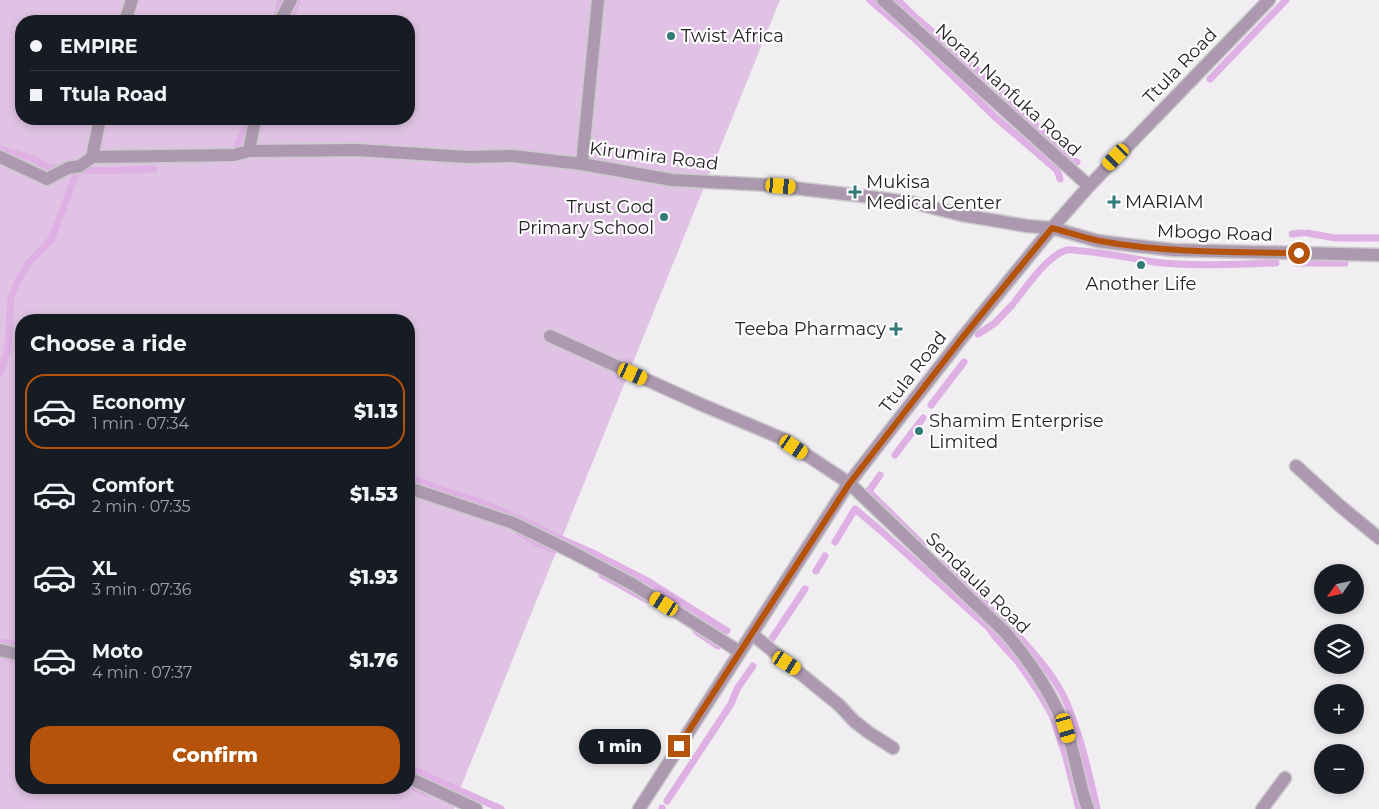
<!DOCTYPE html>
<html lang="en">
<head>
<meta charset="utf-8">
<style>
	:root { --surface:#171b24; --page:#242831; --text:#f1f3f6; --muted:#9ea1a6; --line:#363941; --accent:#b45309 }
	body { margin:0; font-family:Montserrat,sans-serif; background:var(--page); color:var(--text); height:100vh; display:flex; flex-direction:column; font-size:19px; white-space:nowrap }
	* { box-sizing:border-box; margin:0 }
	p { font-size:16px; color:var(--muted) }
	.icon { flex:none; width:28px; height:28px; fill:none; stroke:currentColor; stroke-width:2; stroke-linecap:round; stroke-linejoin:round }
	.map { position:relative; flex:1; overflow:hidden }
	.sheet { position:absolute; left:15px; top:314px; width:400px; height:480px; display:flex; flex-direction:column; background:var(--surface); border-radius:20px; box-shadow:0 2px 8px #0003 }
	.sheet>* { flex:none }
	.hud { position:absolute; left:15px; top:15px; width:400px; height:110px; border-radius:20px; box-shadow:0 2px 8px #0003; display:grid; align-content:center; height:110px; padding:0 15px; background:var(--surface) }
	.needle { width:32px; rotate:236deg }
	.controls { position:absolute; left:1314px; top:564px; display:grid; gap:10px }
	.controls a { display:grid; place-items:center; width:50px; height:50px; border-radius:50%; background:var(--surface); box-shadow:0 2px 8px #0003; font-size:25px }
	.end { position:absolute; width:22px; height:22px; margin:-11px; border:6px solid #b45309; background:#fff; box-shadow:0 0 0 2px #fff }
	.from { border-radius:50% }
	.bubble { position:absolute; height:35px; border-radius:18px; background:var(--surface); box-shadow:0 2px 8px #0003; font-size:16px; font-weight:800; line-height:35px; text-align:center }
	.car { position:absolute; width:15px; height:30px; margin:-15px -8px; border-radius:6px; box-shadow:0 0 4px 1px #0007; background:linear-gradient(#f5c518 24%,#345 0 40%,#f5c518 0 76%,#345 0 86%,#f5c518 0) }
	.hud b { display:flex; align-items:center; gap:18px; height:48px; font-size:19px }
	.hud b+b { border-top:1px solid var(--line) }
	.hud i { width:12px; height:12px; background:var(--text) }
	ul { padding:0; list-style:none }
	li { display:flex; align-items:center; gap:15px; height:75px; margin:0 10px 8px; padding:0 5px; border:2px solid transparent; border-radius:20px }
	li div { flex:1 }
	li b { display:block; font-size:19px }
	li em { font-style:normal; font-weight:800 }
	li.on { border-color:var(--accent) }
	li>.icon { width:45px; height:45px; stroke-width:1.5 }
	h2 { padding:0 15px; font-size:22px; line-height:60px }
	.cta { display:flex; gap:10px; margin-top:auto; padding:10px 15px }
	.cta a { flex:1; height:58px; border-radius:20px; background:var(--accent); color:#fff; font-size:20px; font-weight:800; line-height:58px; text-align:center }
	.map>svg:first-child { display:block }
	.green { fill:#e0c3e4; fill-rule:evenodd }
	.lines { fill:none; stroke-linecap:round; stroke-linejoin:round }
	.stream { stroke:#deb0e4; stroke-width:7 }
	.minor-casing { stroke:#cbcacc; stroke-width:15 }
	.tertiary-casing { stroke:#cbcacc; stroke-width:15 }
	.minor { stroke:#ac99af; stroke-width:12 }
	.tertiary { stroke:#ac99af; stroke-width:12 }
	.route { stroke:#b45309; stroke-width:6 }
	.poi-dot { fill:#317a76; stroke:#fefcfe; stroke-width:2 }
	.labels { text-anchor:middle; dominant-baseline:central; stroke-width:4.5; stroke-linejoin:round; paint-order:stroke }
	.poi-label { font-size:18px; fill:#252425; stroke:#fefcfe; text-anchor:start }
	.street-label { font-size:18px; fill:#252425; stroke:#fefcfe }
</style>
</head>
<body>
<div class="map">
<svg width="1379" height="809" viewBox="0 0 1379 809">
	<rect width="100%" height="100%" fill="#f0eef1"/>
	<!-- green -->
	<path class="green" d="M0 0H780L454 804V809H0ZM21 21H409V119H21ZM21 320H409V788H21Z"/>
	<g class="lines">
		<!-- stream -->
		<g class="stream">
			<polyline points="870,0 914,38 995,117 1057,170 1060,179"/>
			<polyline points="898,0 916,18 991,82 1072,160 1077,162"/>
			<polyline points="276,21 281,0"/>
			<polyline points="290,21 297,0"/>
			<polyline points="1210,79 1286,0"/>
			<polyline points="258,130 262,119"/>
			<polyline points="0,149 31,158 48,167 64,168"/>
			<polyline points="234,155 249,119"/>
			<polyline points="77,170 102,171 154,169"/>
			<polyline points="1307,233 1335,238 1379,238"/>
			<polyline points="1292,234 1302,233"/>
			<polyline points="1297,263 1345,263"/>
			<path d="M1016 300C1027 286 1049 254 1067 250 1072 249 1077 251 1082 251 1106 253 1130 258 1154 262 1193 267 1236 264 1276 263"/>
			<polyline points="978,334 995,323 1013,304"/>
			<polyline points="0,374 8,348 11,298 18,281 27,265 52,238 77,171"/>
			<polyline points="931,405 964,362"/>
			<polyline points="895,455 923,418"/>
			<polyline points="409,477 440,489 483,503 536,526 552,535 595,554 646,580 727,631"/>
			<polyline points="868,491 923,545"/>
			<polyline points="867,494 880,475"/>
			<polyline points="519,532 535,542 554,550"/>
			<polyline points="835,542 855,509 880,530 988,627 997,639 1018,662 1038,691 1052,715 1066,757 1079,809"/>
			<path d="M941 563C969 588 996 612 1022 640 1037 657 1052 674 1063 695 1079 728 1089 773 1097 809"/>
			<polyline points="816,571 825,556"/>
			<polyline points="602,575 647,600"/>
			<polyline points="696,631 718,646"/>
			<polyline points="771,640 805,589"/>
			<polyline points="0,642 21,646"/>
			<polyline points="5,657 21,662"/>
			<polyline points="409,768 501,809"/>
			<polyline points="409,785 427,793"/>
			<polyline points="667,801 731,704 737,689 753,666"/>
			<polyline points="662,809 662,808"/>
		</g>
		<!-- minor casing -->
		<g class="minor-casing">
			<g id="minor">
				<polyline points="883,0 1089,186"/>
				<polyline points="125,21 132,0"/>
				<polyline points="280,21 291,0"/>
				<polyline points="249,151 255,119"/>
				<polyline points="0,157 47,179 68,168 80,166 92,157 234,155 249,151 357,150 467,157 512,156 582,164 672,180 767,185 863,196 914,203 962,215 1027,226 1052,228"/>
				<polyline points="92,157 100,119"/>
				<polyline points="582,164 598,0"/>
				<path d="M550 336 700 404 781 438 849 483 1005 632C1029 660 1051 693 1065 727 1076 753 1078 783 1088 809"/>
				<polyline points="1296,466 1340,506 1379,538"/>
				<polyline points="409,488 513,523 572,552 634,585 740,652"/>
				<polyline points="752,634 839,705 854,721 868,732 893,748"/>
				<polyline points="0,650 21,655"/>
				<polyline points="409,778 476,809"/>
				<polyline points="639,809 849,483 962,338 1052,228 1089,186 1269,0"/>
				<polyline points="1262,809 1285,778"/>
			</g>
		</g>
		<!-- tertiary casing -->
		<g class="tertiary-casing">
			<polyline id="tertiary" points="1052,228 1098,241 1129,245 1173,250 1379,255"/>
		</g>
		<!-- minor -->
		<use href="#minor" class="minor"/>
		<!-- tertiary -->
		<use href="#tertiary" class="tertiary"/>
	</g>
	<g class="lines">
		<!-- route -->
		<path class="route" d="M679 746 849 484 962 338 1052 228C1068 232 1084 238 1100 241 1166 253 1233 252 1299 253"/>
	</g>
	<!-- markers -->
	<g class="poi-dot">
		<circle cx="671" cy="36" r="5"/>
		<path d="M852.5 184.5h5v5h5v5h-5v5h-5v-5h-5v-5h5z"/>
		<path d="M1111.5 194.5h5v5h5v5h-5v5h-5v-5h-5v-5h5z"/>
		<circle cx="664" cy="217" r="5"/>
		<circle cx="1141" cy="265" r="5"/>
		<path d="M893.5 321.5h5v5h5v5h-5v5h-5v-5h-5v-5h5z"/>
		<circle cx="919" cy="431" r="5"/>
	</g>
	<g class="labels">
		<!-- poi labels -->
		<g class="poi-label">
			<text x="681" y="36">Twist Africa</text>
			<text x="866" y="182">Mukisa<tspan x="866" dy="21">Medical Center</tspan></text>
			<text x="1125" y="202">MARIAM</text>
			<text x="654" y="207" text-anchor="end">Trust God<tspan x="654" dy="21">Primary School</tspan></text>
			<text x="1141" y="284" text-anchor="middle">Another Life</text>
			<text x="886" y="329" text-anchor="end">Teeba Pharmacy</text>
			<text x="929" y="421">Shamim Enterprise<tspan x="929" dy="21">Limited</tspan></text>
		</g>
		<!-- street labels -->
		<g class="street-label">
			<text transform="translate(1180 66) rotate(-46)">Ttula Road</text>
			<text transform="translate(1008 90) rotate(42)">Norah Nanfuka Road</text>
			<text transform="translate(654 156) rotate(7)">Kirumira Road</text>
			<text transform="translate(1215 233) rotate(2)">Mbogo Road</text>
			<text transform="translate(913 372) rotate(-52)">Ttula Road</text>
			<text transform="translate(978 583) rotate(44)">Sendaula Road</text>
		</g>
	</g>
</svg>
<div class="controls">
<a><svg class="needle" viewBox="-14 -14 28 28"><path d="M0-13l5 13h-10z" fill="#e53935"/><path d="M0 13l5-13h-10z" fill="#9ea1a6"/></svg></a>
<a><svg class="icon" aria-label="layers" viewBox="0 0 24 24"><path d="M12 4l9 5-9 5-9-5zM3 14l9 5 9-5"/></svg></a>
<a>+</a>
<a>−</a>
</div>
<i class="end from" style="left:1299px;top:253px"></i>
<i class="end" style="left:679px;top:746px"></i>
<div class="bubble" style="left:579px;top:729px;width:82px">1 min</div>
<i class="car" style="left:1116px;top:157px;rotate:224deg"></i>
<i class="car" style="left:781px;top:186px;rotate:95deg"></i>
<i class="car" style="left:633px;top:374px;rotate:114deg"></i>
<i class="car" style="left:794px;top:447px;rotate:124deg"></i>
<i class="car" style="left:664px;top:604px;rotate:302deg"></i>
<i class="car" style="left:787px;top:663px;rotate:122deg"></i>
<i class="car" style="left:1066px;top:728px;rotate:164deg"></i>
<div class="hud">
<b><i class="from"></i>EMPIRE</b>
<b><i></i>Ttula Road</b>
</div>
<section class="sheet">
<h2>Choose a ride</h2>
<ul>
<li class="on"><svg class="icon" aria-label="car" viewBox="0 0 24 24"><path d="M5 17H2v-5l4-1 3-4h7l3 4 3 1v5h-3M9 17h6M6 11h13"/><circle cx="7" cy="17" r="2"/><circle cx="17" cy="17" r="2"/></svg><div><b>Economy</b><p>1 min · 07:34</p></div><em>$1.13</em></li>
<li><svg class="icon" aria-label="car" viewBox="0 0 24 24"><path d="M5 17H2v-5l4-1 3-4h7l3 4 3 1v5h-3M9 17h6M6 11h13"/><circle cx="7" cy="17" r="2"/><circle cx="17" cy="17" r="2"/></svg><div><b>Comfort</b><p>2 min · 07:35</p></div><em>$1.53</em></li>
<li><svg class="icon" aria-label="car" viewBox="0 0 24 24"><path d="M5 17H2v-5l4-1 3-4h7l3 4 3 1v5h-3M9 17h6M6 11h13"/><circle cx="7" cy="17" r="2"/><circle cx="17" cy="17" r="2"/></svg><div><b>XL</b><p>3 min · 07:36</p></div><em>$1.93</em></li>
<li><svg class="icon" aria-label="car" viewBox="0 0 24 24"><path d="M5 17H2v-5l4-1 3-4h7l3 4 3 1v5h-3M9 17h6M6 11h13"/><circle cx="7" cy="17" r="2"/><circle cx="17" cy="17" r="2"/></svg><div><b>Moto</b><p>4 min · 07:37</p></div><em>$1.76</em></li>
</ul>
<div class="cta"><a>Confirm</a></div>
</section>
</div>
</body>
</html>
